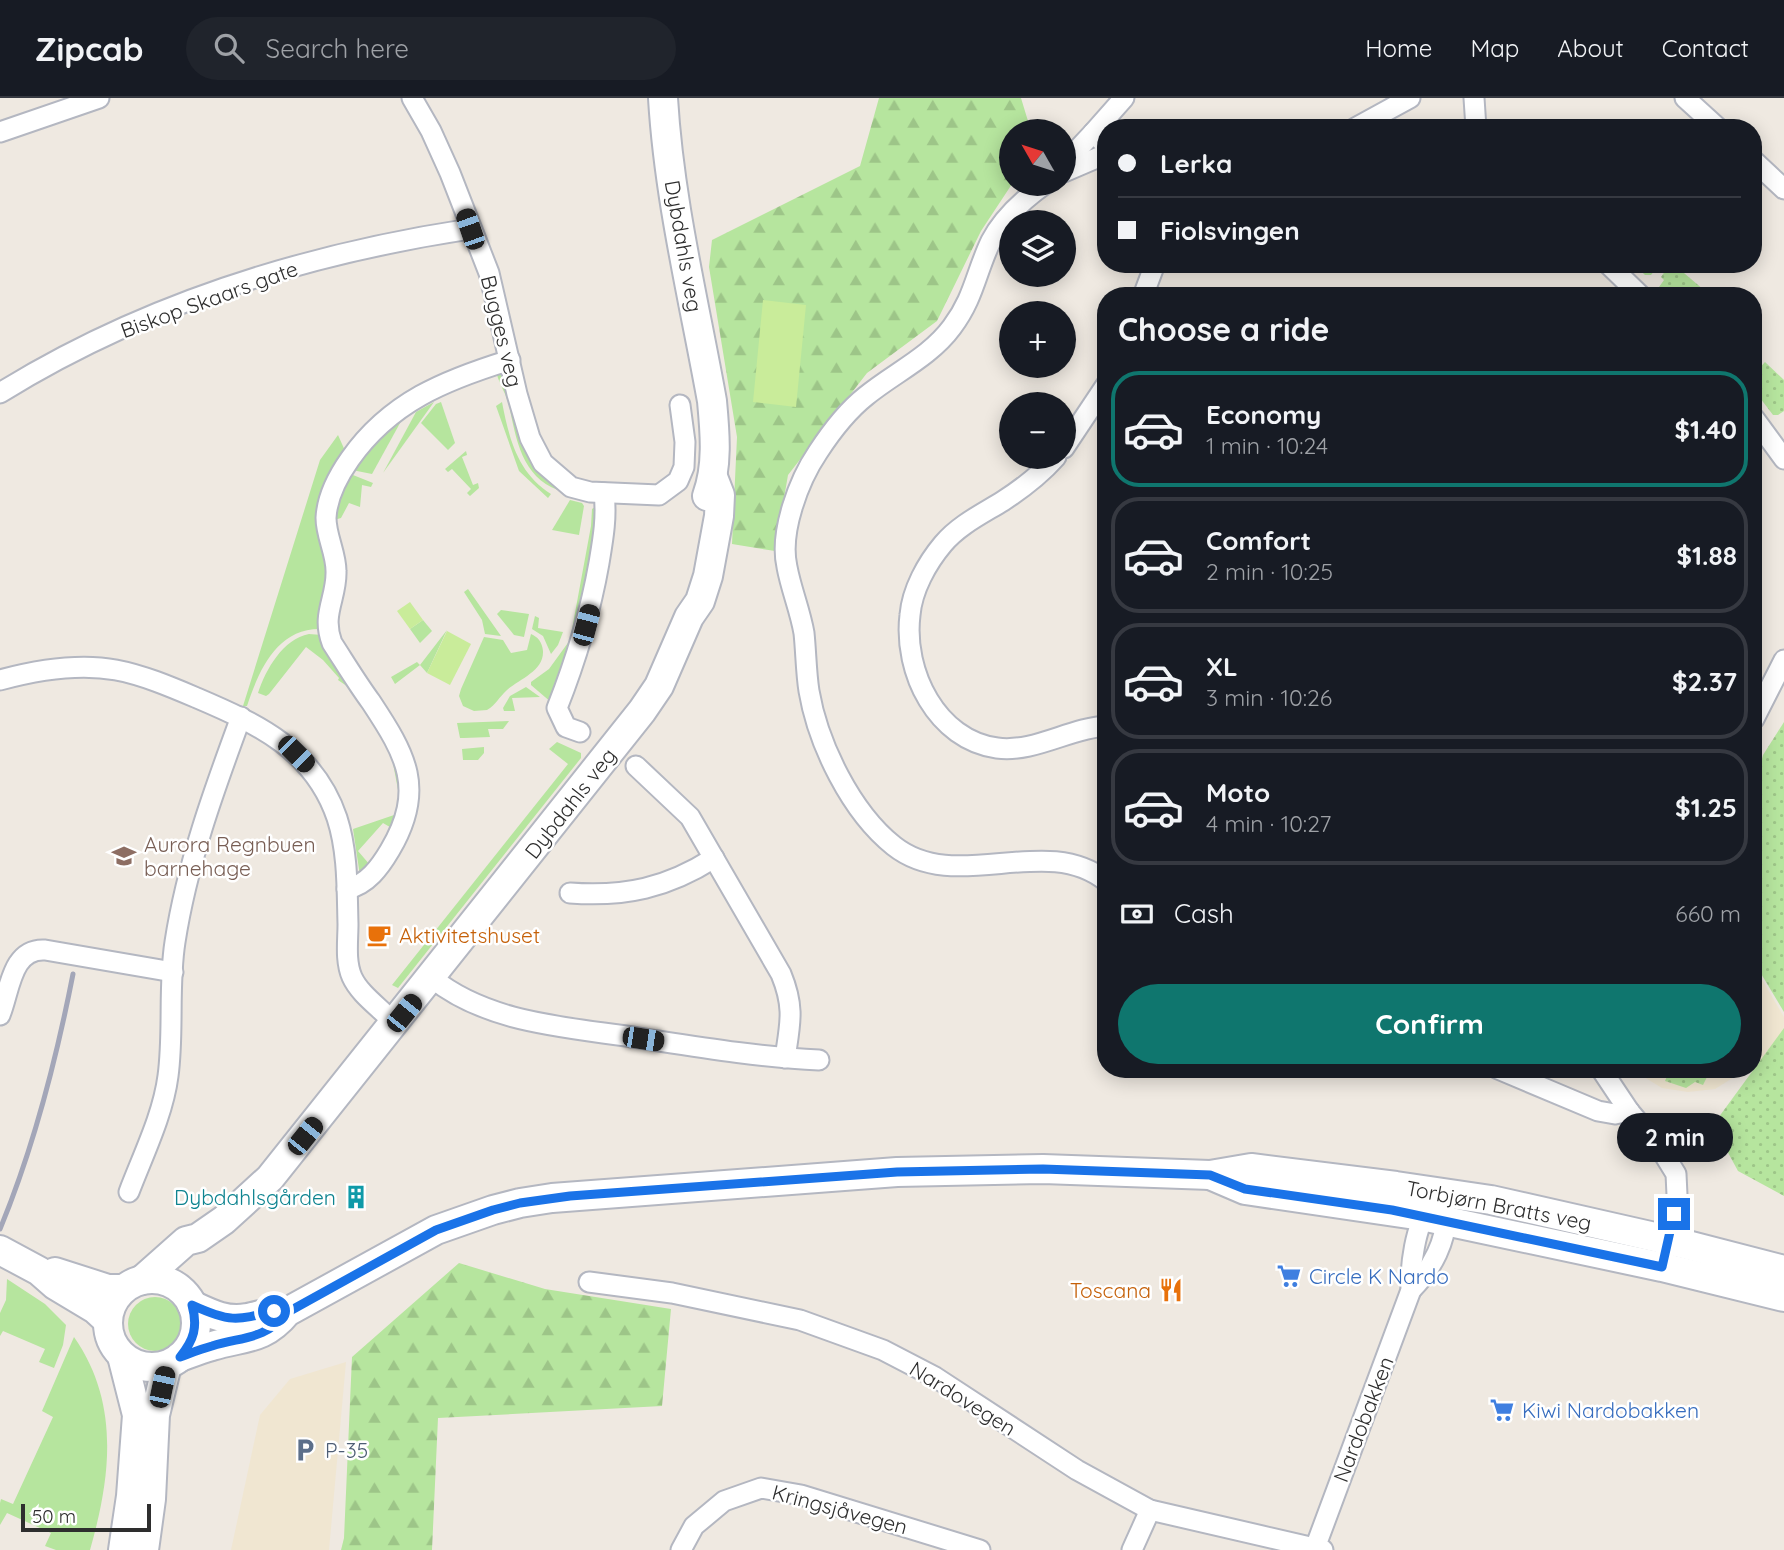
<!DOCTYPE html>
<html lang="en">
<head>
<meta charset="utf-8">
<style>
	:root { --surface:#171b24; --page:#20242c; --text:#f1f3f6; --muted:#9ea1a6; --line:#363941; --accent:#0f766e }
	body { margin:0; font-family:Quicksand,sans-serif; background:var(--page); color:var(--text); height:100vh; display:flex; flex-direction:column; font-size:26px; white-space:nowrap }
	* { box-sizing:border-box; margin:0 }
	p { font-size:23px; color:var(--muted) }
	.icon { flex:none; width:38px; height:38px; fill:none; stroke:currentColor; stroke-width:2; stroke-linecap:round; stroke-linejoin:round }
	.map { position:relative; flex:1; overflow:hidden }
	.side { position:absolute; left:1097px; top:189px; width:665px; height:791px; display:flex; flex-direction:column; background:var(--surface); border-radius:28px; box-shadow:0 4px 18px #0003 }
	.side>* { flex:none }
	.guide { position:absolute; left:1097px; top:21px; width:665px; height:154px; border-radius:28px; box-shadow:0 4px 18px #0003; display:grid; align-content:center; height:154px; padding:0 21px; background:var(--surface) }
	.needle { width:46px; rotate:309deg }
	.tools { position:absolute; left:999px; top:21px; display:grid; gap:14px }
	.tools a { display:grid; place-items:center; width:77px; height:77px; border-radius:50%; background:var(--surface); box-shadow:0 4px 18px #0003; font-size:35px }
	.scale { position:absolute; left:21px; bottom:18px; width:130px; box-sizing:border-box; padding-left:7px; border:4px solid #2e2e2e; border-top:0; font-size:19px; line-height:24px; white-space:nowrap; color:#2e2e2e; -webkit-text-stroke:5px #fff; paint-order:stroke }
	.end { position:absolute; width:32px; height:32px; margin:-16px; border:9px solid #1a73e8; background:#fff; box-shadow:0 0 0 4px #fff }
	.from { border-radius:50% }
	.bubble { position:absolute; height:49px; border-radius:24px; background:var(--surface); box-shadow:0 4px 18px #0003; font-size:23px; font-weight:700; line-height:49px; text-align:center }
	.car { position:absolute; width:21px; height:42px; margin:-21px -10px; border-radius:9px; box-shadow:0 0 5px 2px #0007; background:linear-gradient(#222 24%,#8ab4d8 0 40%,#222 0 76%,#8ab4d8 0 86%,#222 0) }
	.guide b { display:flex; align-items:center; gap:24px; height:66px; font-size:26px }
	.guide b+b { border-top:2px solid var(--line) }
	.guide i { width:18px; height:18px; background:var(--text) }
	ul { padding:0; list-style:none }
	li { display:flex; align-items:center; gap:21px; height:116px; margin:0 14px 10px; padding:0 7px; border:4px solid var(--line); border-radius:28px }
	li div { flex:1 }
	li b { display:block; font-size:26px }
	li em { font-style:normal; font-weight:700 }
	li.selected { border-color:var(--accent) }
	li>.icon { width:63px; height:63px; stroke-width:1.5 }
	h2 { padding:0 21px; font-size:32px; line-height:84px }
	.pay { display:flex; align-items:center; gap:18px; height:77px; padding:0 21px; font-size:26px }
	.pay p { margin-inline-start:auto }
	.action { display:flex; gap:14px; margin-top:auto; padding:14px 21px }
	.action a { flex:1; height:80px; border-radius:42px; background:var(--accent); color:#fff; font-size:28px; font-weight:700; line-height:80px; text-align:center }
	header { display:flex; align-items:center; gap:42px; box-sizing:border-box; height:98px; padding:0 35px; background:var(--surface); border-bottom:2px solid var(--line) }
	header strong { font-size:33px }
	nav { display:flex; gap:38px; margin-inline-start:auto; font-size:24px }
	.search { width:490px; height:63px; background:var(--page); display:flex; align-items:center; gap:18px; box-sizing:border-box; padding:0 24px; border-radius:38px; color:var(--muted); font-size:26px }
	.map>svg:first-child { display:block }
	.education { fill:#f0e6d1 }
	.grass { fill:#b6e59e }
	.forest { fill:url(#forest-firs) }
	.park { fill:url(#park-dots) }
	.pitch { fill:#c9ec9a }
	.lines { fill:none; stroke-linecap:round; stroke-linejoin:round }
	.street-casing { stroke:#b4b7c1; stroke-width:23 }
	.secondary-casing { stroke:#b4b7c1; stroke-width:32 }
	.street { stroke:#fff; stroke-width:19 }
	.secondary { stroke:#fff; stroke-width:28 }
	.rail { stroke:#a3a6b8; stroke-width:5 }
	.route { stroke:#1a73e8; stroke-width:9 }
	.labels { text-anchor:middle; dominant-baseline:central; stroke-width:5; stroke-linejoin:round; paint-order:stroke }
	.street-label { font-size:21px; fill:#2e2e2e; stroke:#fff }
	.education-label { font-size:21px; fill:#785e54; stroke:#fff; text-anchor:start }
	.food-label { font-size:21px; fill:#c56008; stroke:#fff; text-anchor:start }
	.culture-label { font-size:21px; fill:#0d838f; stroke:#fff; text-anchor:end }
	.shop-label { font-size:21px; fill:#366cbe; stroke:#fff; text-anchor:start }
	.service-label { font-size:21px; fill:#4e5e75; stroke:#fff; text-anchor:start }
</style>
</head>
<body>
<header>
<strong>Zipcab</strong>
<div class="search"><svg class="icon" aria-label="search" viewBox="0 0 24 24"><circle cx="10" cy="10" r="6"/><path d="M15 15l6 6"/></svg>Search here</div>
<nav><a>Home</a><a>Map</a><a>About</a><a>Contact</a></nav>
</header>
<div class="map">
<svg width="1784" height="1452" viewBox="0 0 1784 1452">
	<defs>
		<pattern id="forest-firs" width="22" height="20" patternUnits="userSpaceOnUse" patternTransform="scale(1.75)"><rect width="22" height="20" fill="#b6e59e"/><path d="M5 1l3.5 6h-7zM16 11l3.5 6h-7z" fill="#9dc588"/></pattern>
		<pattern id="park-dots" width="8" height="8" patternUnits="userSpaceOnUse" patternTransform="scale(1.75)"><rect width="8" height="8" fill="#b6e59e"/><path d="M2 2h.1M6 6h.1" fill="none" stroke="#9dc588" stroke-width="1.8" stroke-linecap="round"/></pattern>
	</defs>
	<rect width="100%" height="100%" fill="#efe9e1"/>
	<!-- education -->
	<g class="education">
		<polygon points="1754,868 1784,919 1783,949 1754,967"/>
		<polygon points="1624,971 1747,971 1715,991 1688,994 1662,990 1639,976 1626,975"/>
		<polygon points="346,1264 329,1452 231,1452 260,1317 290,1281"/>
	</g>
	<!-- grass -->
	<g class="grass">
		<path d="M499 274 503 276 562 390 558 392C522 379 516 341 509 307 506 296 500 287 497 277Z"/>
		<polygon points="434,304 383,375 416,314"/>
		<polygon points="441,304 455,345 448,352 421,325 436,306"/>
		<path d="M502 304C509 341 518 375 551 396L548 400 519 373 496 308Z"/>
		<polygon points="405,316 372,376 352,372 367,347"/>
		<path d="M338 337 346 355 336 372 331 468 320 506 321 531C277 530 259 572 247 608H243L320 362Z"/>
		<polygon points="466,353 467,357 462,359 473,387 478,385 479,390 470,398 467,395 471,391 452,371 448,374 445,371"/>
		<polygon points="353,377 373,385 371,389 362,387 360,409 349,405 341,420 334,422 344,381"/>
		<polygon points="570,402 582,405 584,408 579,437 552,432"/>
		<polygon points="595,409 598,409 588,507 552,605 531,587 531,584 549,571 570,542 591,428 592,411"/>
		<polygon points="468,491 501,538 485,536 482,522 464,494"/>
		<polygon points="501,512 529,516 524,539 514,537 497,516"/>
		<polygon points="535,518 539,520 538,530 563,534 558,547 551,556 543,538 532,531"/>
		<polygon points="423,522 432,533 420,545 410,531"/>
		<polygon points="447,532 427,575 420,567 395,586 391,579 417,564 420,567"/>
		<path d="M309 536 322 537 351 591 338 582 339 580 323 562 306 549 269 596 266 598 258 595C266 571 283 541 309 536Z"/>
		<path d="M531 536C538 539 542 544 543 553 544 573 519 581 507 592 499 599 496 607 487 612L474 613 463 608 459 598 461 591 484 539 503 542 511 555 527 552Z"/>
		<polygon points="526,589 540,599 512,600 515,613 504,613 503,610 510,598"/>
		<polygon points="509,623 503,631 488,631 490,639 464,640 460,640 457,625"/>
		<polygon points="557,644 581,655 581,660 398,890 392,887 568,666 549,651"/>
		<polygon points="484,649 484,655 478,662 463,662 462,651"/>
		<path d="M397 659C404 683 407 708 395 732L383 725 358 753 370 767 360 778 353 731 397 716 399 697 392 660Z"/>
		<polygon points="7,1181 45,1206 66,1227 63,1247 54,1270 39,1264 45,1251 3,1233 0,1238 0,1215 6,1202"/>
		<circle cx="155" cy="1226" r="27"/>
		<path d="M74 1239C120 1305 111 1378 90 1452H56L45 1448 51 1435 7 1415 0 1427V1405L1 1401 13 1406 53 1319 42 1313Z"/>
	</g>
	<!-- forest -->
	<g class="forest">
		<polygon points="879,0 1021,0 1031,33 1012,33 1012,86 981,133 937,223 867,275 788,377 775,453 732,446 737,339 709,169 712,142 860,68"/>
		<polygon points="459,1165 545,1191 671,1211 662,1308 438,1320 432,1452 341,1452 344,1440 352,1259"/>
	</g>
	<!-- park -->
	<g class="park">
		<polygon points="1633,166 1660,166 1651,177 1645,177"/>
		<polygon points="1670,166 1688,166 1684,175 1711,198 1668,198 1659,189 1664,182 1661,179"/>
		<polygon points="1765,264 1784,282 1784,313 1778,317 1773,317 1754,292 1754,276"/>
		<polygon points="1784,624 1784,914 1754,864 1754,690 1763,657"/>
		<polygon points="1784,930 1784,1098 1738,1073 1713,1027"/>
		<polygon points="1689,971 1711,971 1703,987 1695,984 1686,990 1665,983 1668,976 1685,980"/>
	</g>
	<!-- pitch -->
	<g class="pitch">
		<polygon points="763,202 806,207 796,309 753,304"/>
		<polygon points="410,504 423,522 410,531 397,513"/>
		<polygon points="447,533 471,546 450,587 427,575"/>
	</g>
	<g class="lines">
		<!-- street casing -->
		<g class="street-casing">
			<g id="street">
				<polyline points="412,0 431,33 450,75 489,175 517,296 530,340 543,365 571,389 590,394 659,397 678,383 684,369 685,344 680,307"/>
				<polyline points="1474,0 1476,30"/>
				<polyline points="1685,0 1718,30"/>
				<polyline points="1355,30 1410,0"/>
				<polyline points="0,34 99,0"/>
				<polyline points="1106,47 1093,35 1124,0"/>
				<polyline points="1754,63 1784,91"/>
				<polyline points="1064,66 1093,35"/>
				<polyline points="1064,74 1106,56"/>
				<path d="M1045 86C1024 101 1003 120 991 143 976 174 974 200 952 229 930 259 894 275 866 298 847 313 831 334 818 354 799 382 779 434 787 469 791 491 800 512 804 535 806 554 806 574 809 593 818 646 851 714 894 748 956 797 1045 734 1106 783"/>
				<polyline points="1608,166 1641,198"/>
				<polyline points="1143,198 1155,166"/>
				<path d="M0 295C142 207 306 156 470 131"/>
				<polyline points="1754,320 1784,361"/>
				<polyline points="1064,350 1106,287"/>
				<path d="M1056 359C1041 376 1023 390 1003 403 982 416 959 427 943 446 927 465 912 492 910 517 903 574 937 642 997 650 1034 655 1070 630 1106 628"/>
				<path d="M0 582C37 572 78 565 116 572 143 577 171 589 197 600 258 626 314 652 337 720 348 754 347 791 348 826 348 843 345 863 352 879 360 897 382 911 395 926"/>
				<polyline points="1754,621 1784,562"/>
				<path d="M580 634 566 629 557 610C576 562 590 516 599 465 603 441 607 419 604 395"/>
				<path d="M636 668 690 719 781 876C795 910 790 926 785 960"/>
				<path d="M347 791C367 787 380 769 390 752 426 691 406 657 371 604 357 585 345 565 332 545 321 516 337 500 336 473 336 455 326 438 326 420 327 399 338 378 350 361 390 304 445 282 510 262"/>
				<path d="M570 795C625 799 667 790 714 760"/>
				<path d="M432 880C489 926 568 929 639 940 698 949 758 959 819 962"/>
				<path d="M0 917C10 893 11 850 45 852L173 874"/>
				<polyline points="1498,971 1598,1013 1615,1016 1629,1013"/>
				<polyline points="1601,971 1629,1013 1660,1050 1676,1076 1677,1097 1665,1154"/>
				<path d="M129 1094C143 1057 163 1017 168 978 174 934 168 888 175 844 187 766 214 692 241 619"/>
				<polyline points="589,1184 672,1195 800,1222 883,1252 935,1279 1077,1372 1150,1412 1323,1452"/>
				<path d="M1411 1192C1431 1172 1449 1141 1445 1112"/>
				<path d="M1315 1450 1411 1192C1410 1169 1415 1127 1430 1109"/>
				<polyline points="681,1452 694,1428 724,1403 761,1390 801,1397 980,1452"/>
				<polyline points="1132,1452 1150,1412"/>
			</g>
		</g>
		<!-- secondary casing -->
		<g class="secondary-casing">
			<g id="secondary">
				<path d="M663 0C669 102 694 203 712 303 715 335 718 368 707 398"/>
				<polyline points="1210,1077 1245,1092 1422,1118 1662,1169 1784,1199"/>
				<polyline points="0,1152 39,1173 55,1187 95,1211 107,1222"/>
				<polyline points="55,1174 108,1191 123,1191"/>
				<circle cx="152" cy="1225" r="44"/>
				<polyline points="142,1182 186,1143 198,1140 224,1122 270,1080 642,613 659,588 689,519 700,503 708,478 719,418 720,397 713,379"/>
				<path d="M192 1207C211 1216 227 1224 247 1220 259 1218 269 1213 281 1214"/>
				<polyline points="122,1258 137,1317 131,1398 123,1452"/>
				<path d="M180 1259C191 1255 201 1251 212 1248 244 1238 263 1243 287 1214L436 1132 493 1112 520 1105 552 1100 897 1074 1043 1071 1210 1077 1251 1070 1396 1088 1491 1102 1668 1142 1784 1172"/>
				<polyline points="144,1452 151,1401 155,1317 167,1267"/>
			</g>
		</g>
		<!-- street -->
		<use href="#street" class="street"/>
		<!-- secondary -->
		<use href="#secondary" class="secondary"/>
		<!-- rail -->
		<path class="rail" d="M0 1131C34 1049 56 963 73 876"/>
	</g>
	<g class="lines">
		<!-- route -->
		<path class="route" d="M274 1213C236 1223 229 1224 192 1207 198 1229 194 1242 180 1259 191 1255 201 1251 212 1248 244 1238 263 1243 288 1214L436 1132 493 1112 520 1105 570 1098 897 1074 1043 1071 1210 1077 1245 1091 1392 1112 1662 1169 1674 1116"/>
	</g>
	<!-- icons -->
	<defs>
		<g id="school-bare" transform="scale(1.89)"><path d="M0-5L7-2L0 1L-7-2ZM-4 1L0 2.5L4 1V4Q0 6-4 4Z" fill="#8d6e63" stroke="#fff" stroke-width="2.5" paint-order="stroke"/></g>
		<g id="cafe-bare" transform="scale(1.89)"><path d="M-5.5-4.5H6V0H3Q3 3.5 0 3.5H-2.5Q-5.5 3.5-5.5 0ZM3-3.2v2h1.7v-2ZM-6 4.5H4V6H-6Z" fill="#e8710a" stroke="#fff" stroke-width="2.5" paint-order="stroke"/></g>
		<g id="building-bare" transform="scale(1.89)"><path d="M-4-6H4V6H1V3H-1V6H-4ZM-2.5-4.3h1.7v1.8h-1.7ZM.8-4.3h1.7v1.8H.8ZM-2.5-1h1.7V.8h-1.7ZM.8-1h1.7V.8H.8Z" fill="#0f9aa8" stroke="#fff" stroke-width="2.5" paint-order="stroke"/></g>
		<g id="supermarket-bare" transform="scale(1.89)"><path d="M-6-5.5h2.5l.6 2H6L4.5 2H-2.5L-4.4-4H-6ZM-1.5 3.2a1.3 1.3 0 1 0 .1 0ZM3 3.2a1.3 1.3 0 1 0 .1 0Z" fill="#3f7fe0" stroke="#fff" stroke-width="2.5" paint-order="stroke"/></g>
		<g id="restaurant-bare" transform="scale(1.89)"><path d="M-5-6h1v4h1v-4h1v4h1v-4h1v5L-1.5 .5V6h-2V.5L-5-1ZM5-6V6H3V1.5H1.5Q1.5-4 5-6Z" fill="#e8710a" stroke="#fff" stroke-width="2.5" paint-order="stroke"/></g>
		<g id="parking-bare" transform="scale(1.89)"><path d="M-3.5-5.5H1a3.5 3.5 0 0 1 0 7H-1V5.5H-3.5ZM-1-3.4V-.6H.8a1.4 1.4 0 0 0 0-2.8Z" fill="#5c6f8a" stroke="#fff" stroke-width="2.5" paint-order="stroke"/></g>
	</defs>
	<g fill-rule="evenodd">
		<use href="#school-bare" x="124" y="758"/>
		<use href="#cafe-bare" x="379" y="837"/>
		<use href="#building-bare" x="356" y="1099"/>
		<use href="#supermarket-bare" x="1289" y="1178"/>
		<use href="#restaurant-bare" x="1171" y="1192"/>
		<use href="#supermarket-bare" x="1502" y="1312"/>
		<use href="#parking-bare" x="305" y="1352"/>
	</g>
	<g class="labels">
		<!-- street labels -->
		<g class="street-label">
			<text transform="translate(684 148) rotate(80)">Dybdahls veg</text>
			<text transform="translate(209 201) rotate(-20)">Biskop Skaars gate</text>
			<text transform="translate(502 233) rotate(76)">Bugges veg</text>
			<text transform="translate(570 705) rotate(-52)">Dybdahls veg</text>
			<text transform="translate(1499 1107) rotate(11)">Torbjørn Bratts veg</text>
			<text transform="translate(963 1300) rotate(32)">Nardovegen</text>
			<text transform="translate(1363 1321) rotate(-69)">Nardobakken</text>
			<text transform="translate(840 1411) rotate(15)">Kringsjåvegen</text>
		</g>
		<!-- education labels -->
		<g class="education-label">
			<text x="144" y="746">Aurora Regnbuen<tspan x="144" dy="24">barnehage</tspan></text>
		</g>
		<!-- food labels -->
		<g class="food-label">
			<text x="399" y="837">Aktivitetshuset</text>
			<text x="1151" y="1192" text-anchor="end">Toscana</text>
		</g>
		<!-- culture labels -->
		<g class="culture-label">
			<text x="336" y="1099">Dybdahlsgården</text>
		</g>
		<!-- shop labels -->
		<g class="shop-label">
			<text x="1309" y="1178">Circle K Nardo</text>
			<text x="1522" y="1312">Kiwi Nardobakken</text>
		</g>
		<!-- service labels -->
		<g class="service-label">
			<text x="325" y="1352">P-35</text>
		</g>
	</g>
</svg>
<div class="tools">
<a><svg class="needle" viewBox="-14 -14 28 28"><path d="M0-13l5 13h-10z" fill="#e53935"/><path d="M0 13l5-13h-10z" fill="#9ea1a6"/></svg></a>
<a><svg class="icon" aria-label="layers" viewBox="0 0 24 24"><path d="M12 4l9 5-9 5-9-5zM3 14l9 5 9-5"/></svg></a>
<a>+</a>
<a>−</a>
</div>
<div class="scale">50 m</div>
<i class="end from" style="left:274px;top:1213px"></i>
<i class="end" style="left:1674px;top:1116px"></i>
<div class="bubble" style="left:1617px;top:1015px;width:116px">2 min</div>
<i class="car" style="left:470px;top:131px;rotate:341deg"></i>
<i class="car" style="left:586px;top:527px;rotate:15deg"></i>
<i class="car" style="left:296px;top:656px;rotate:135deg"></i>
<i class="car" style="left:404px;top:915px;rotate:39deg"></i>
<i class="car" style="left:643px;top:941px;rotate:99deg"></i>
<i class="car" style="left:305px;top:1038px;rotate:39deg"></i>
<i class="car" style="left:162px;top:1289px;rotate:12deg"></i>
<div class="guide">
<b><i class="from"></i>Lerka</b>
<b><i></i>Fiolsvingen</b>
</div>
<section class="side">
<h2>Choose a ride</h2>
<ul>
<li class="selected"><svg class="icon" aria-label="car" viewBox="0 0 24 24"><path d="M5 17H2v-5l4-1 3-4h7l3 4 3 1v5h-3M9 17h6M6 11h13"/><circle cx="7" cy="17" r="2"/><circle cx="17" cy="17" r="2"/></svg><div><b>Economy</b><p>1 min · 10:24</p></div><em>$1.40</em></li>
<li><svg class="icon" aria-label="car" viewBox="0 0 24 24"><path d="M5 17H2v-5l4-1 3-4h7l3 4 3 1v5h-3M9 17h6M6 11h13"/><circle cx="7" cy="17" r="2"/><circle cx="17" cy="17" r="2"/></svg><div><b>Comfort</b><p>2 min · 10:25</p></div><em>$1.88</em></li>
<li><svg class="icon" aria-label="car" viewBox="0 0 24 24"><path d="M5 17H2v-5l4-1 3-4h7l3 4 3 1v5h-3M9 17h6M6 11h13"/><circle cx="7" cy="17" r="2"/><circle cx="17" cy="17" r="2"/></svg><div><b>XL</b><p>3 min · 10:26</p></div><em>$2.37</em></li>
<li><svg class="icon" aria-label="car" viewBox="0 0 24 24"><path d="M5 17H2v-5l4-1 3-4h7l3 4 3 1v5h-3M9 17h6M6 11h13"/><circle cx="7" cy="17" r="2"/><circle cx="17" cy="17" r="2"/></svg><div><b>Moto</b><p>4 min · 10:27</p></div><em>$1.25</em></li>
</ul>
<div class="pay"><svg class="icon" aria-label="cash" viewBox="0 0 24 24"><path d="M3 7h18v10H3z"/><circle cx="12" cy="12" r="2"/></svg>Cash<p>660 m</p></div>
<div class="action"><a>Confirm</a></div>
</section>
</div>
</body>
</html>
